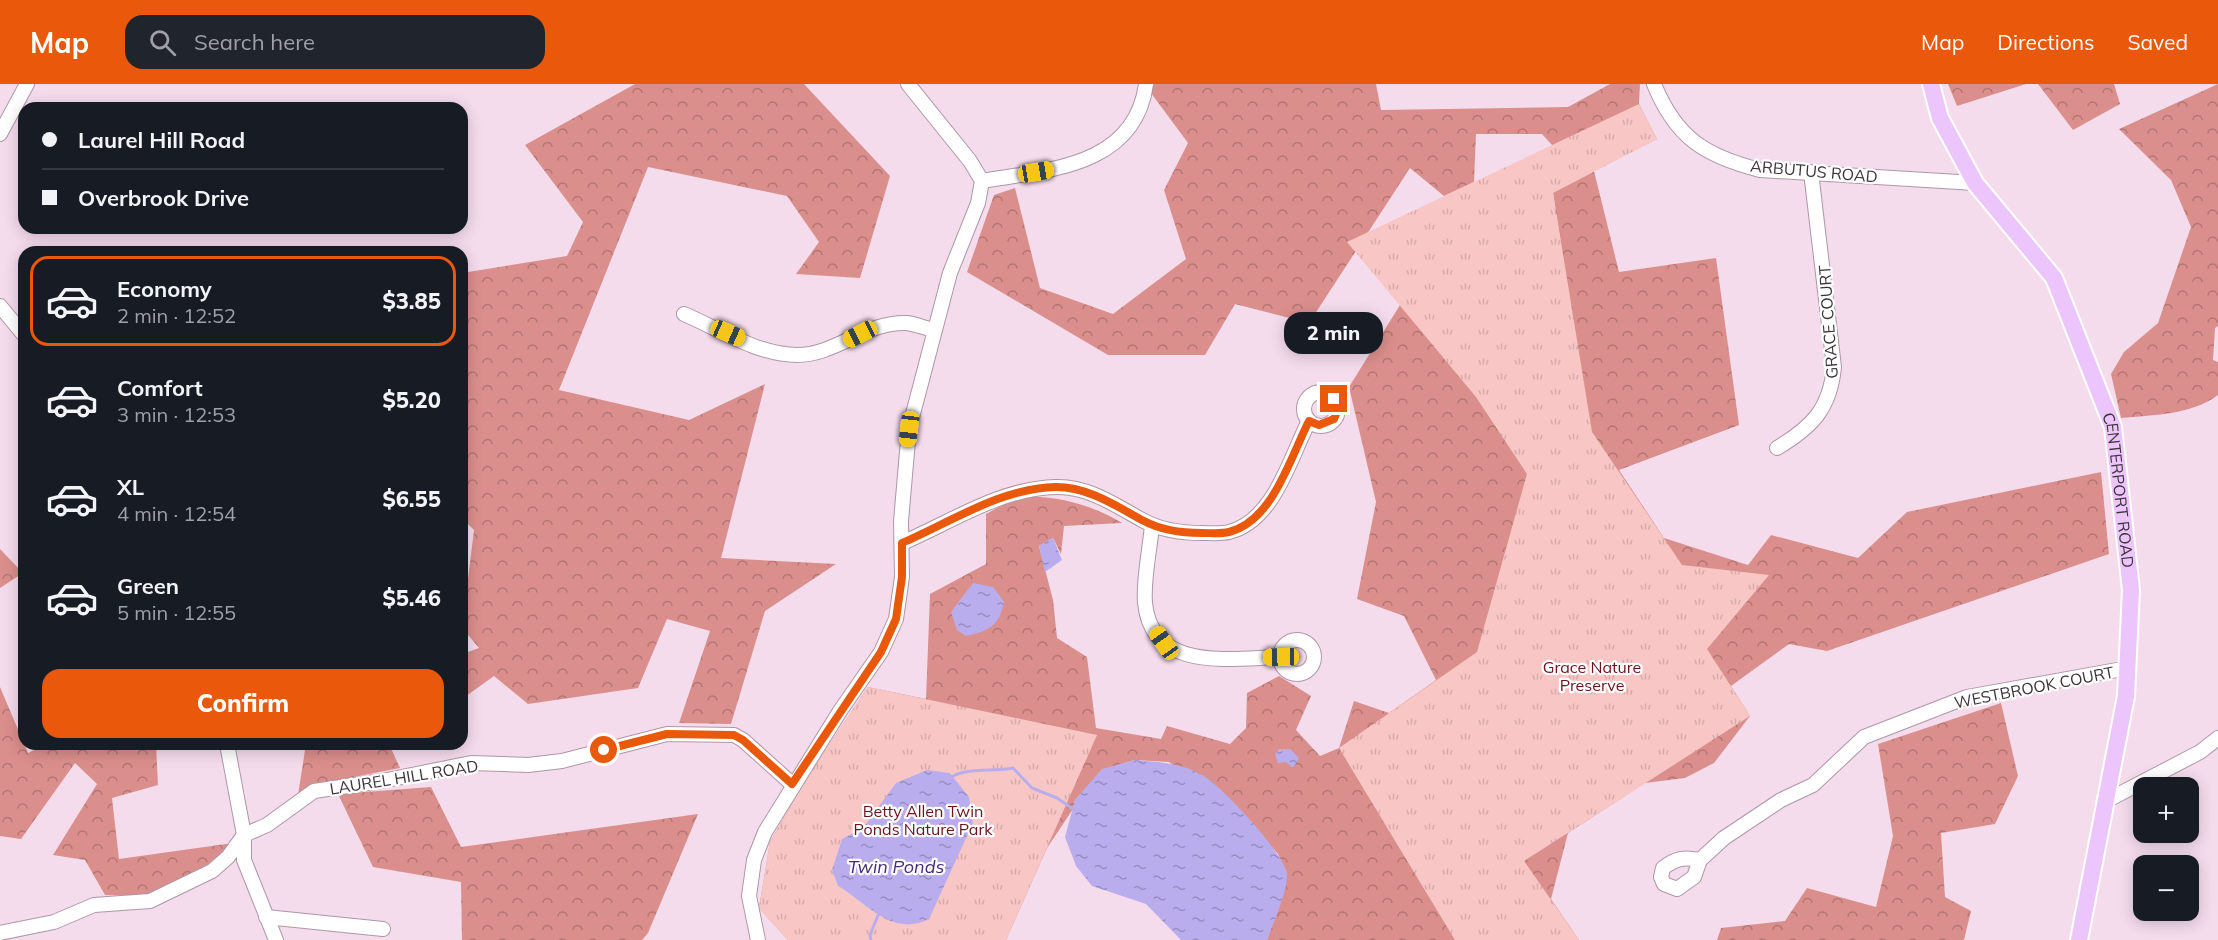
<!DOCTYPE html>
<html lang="en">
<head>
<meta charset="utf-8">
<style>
	:root { --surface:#171b24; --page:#20242c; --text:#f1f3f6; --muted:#9ea1a6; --line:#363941; --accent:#ea580c }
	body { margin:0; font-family:Mulish,sans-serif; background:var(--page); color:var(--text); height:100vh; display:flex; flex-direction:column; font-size:22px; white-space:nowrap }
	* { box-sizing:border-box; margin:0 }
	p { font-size:20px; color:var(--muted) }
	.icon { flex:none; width:33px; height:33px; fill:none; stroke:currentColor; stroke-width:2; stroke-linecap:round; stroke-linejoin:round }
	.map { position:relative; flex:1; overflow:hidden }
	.side { position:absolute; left:18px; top:162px; width:450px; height:504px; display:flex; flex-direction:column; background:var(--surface); border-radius:18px; box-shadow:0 3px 15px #0003 }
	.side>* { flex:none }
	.hud { position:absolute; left:18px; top:18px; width:450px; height:132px; border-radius:18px; box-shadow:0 3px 15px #0003; display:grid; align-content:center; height:132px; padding:0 24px; background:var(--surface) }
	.tools { position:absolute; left:2133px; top:693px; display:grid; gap:12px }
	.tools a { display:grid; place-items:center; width:66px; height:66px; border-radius:12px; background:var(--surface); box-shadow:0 3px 15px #0003; font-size:30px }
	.end { position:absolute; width:27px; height:27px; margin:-14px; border:8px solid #ea580c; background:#fff; box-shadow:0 0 0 3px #fff }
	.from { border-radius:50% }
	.bubble { position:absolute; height:42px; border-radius:18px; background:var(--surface); box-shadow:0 3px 15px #0003; font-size:20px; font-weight:800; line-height:42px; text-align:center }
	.car { position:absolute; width:18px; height:36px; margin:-18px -9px; border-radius:8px; box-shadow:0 0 4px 2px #0007; background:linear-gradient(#f5c518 24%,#345 0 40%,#f5c518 0 76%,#345 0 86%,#f5c518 0) }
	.hud b { display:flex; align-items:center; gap:21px; height:57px; font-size:22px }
	.hud b+b { border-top:2px solid var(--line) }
	.hud i { width:15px; height:15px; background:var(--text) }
	ul { padding:10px 0 0; list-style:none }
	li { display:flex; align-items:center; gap:18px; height:90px; margin:0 12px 9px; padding:0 12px; border:3px solid transparent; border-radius:18px }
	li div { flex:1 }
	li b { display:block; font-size:22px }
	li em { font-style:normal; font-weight:800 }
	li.current { border-color:var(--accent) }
	li>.icon { width:54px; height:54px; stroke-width:1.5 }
	.action { display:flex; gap:12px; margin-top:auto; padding:12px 24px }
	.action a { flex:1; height:69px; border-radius:18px; background:var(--accent); color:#fff; font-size:24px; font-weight:800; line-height:69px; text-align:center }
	header { display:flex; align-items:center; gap:36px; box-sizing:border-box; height:84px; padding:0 30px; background:var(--accent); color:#fff }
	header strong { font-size:28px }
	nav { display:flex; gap:33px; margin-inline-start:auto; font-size:21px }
	.search { width:420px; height:54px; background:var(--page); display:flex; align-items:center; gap:15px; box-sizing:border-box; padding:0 21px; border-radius:18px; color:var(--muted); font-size:22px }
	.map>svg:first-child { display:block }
	.forest { fill:url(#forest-crowns) }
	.park { fill:url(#park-tufts) }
	.water { fill:url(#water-ripples) }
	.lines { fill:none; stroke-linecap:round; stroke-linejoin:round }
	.stream { stroke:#baadee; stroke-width:3 }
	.minor-casing { stroke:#ad97a6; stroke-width:16 }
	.major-casing { stroke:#fff; stroke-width:20 }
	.minor { stroke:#fff; stroke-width:14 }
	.major { stroke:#ebc5fb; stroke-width:16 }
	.route { stroke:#ea580c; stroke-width:8 }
	.labels { text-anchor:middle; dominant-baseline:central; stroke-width:4.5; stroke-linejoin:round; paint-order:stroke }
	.street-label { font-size:16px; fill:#3b3238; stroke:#fff }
	.park-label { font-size:16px; fill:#6b121a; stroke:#fff }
	.water-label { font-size:18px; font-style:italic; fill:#412a75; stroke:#fff }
</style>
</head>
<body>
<header>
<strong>Map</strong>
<div class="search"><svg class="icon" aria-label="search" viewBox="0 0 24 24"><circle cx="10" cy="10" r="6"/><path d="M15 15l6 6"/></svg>Search here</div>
<nav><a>Map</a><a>Directions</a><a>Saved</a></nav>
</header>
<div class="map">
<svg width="2218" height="856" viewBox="0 0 2218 856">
	<defs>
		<pattern id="forest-crowns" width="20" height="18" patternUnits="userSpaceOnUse" patternTransform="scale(1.5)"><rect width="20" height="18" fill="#db8f8c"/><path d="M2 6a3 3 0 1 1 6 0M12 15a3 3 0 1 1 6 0" fill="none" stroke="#b37573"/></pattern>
		<pattern id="park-tufts" width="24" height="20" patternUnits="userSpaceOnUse" patternTransform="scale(1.5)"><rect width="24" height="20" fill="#f8c7c5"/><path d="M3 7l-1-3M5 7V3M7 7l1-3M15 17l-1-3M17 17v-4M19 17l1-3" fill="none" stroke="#d6abaa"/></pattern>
		<pattern id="water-ripples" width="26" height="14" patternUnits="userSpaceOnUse" patternTransform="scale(1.5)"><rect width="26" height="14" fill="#baadee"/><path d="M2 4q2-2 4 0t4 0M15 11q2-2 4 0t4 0" fill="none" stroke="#988dc2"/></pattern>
	</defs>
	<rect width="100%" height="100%" fill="#f5dced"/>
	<!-- forest -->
	<g class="forest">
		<polygon points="635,0 804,0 890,92 860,194 796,190 819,158 787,112 648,83 559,306 689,336 765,300 721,474 836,480 765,527 731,640 679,639 710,547 667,535 638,604 528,620 494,592 462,615 462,570 479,564 462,544 474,446 462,434 462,345 466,344 462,320 462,189 567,172 583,138 525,61"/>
		<path d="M1151 0H1376L1381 26 1568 23 1610 0H1640L1639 20 1657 55 1594 87 1619 188 1716 174 1739 341 1619 386 1664 454 1748 481 1771 451 1858 474 1907 428 2101 388 2109 470 1827 567 1789 560 1731 602 1750 632 1714 679 1685 694 1645 699 1568 749 1551 815 1579 856H1267L1287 791 1278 770 1260 749 1169 678 1135 676 1102 686 1075 716 1073 725 1047 764 1006 856H788L759 824 770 758 803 700 868 603 926 615 930 510 986 480V430C997 424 1013 414 1024 413 1058 411 1094 422 1122 439L1064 442 1061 470 1053 454 1039 462 1053 516 1057 554 1087 573 1096 644 1161 655 1167 642 1230 660 1246 644 1247 609 1279 592 1311 612 1296 646 1320 672 1339 664 1354 617 1389 629 1436 596 1404 532 1357 515 1376 418 1349 303 1400 221 1565 186 1553 109 1552 61 1542 50H1476L1474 98 1444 112 1410 84 1309 239 1235 220 1205 271H1108L967 188 994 111 1015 104 1040 204 1113 230 1186 175 1164 106 1188 59 1151 9Z"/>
		<polygon points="1948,0 2026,0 1957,22"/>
		<polygon points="2038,0 2114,0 2120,20 2073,46"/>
		<path d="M2218 0V242L2215 244 2213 276 2218 278V311C2192 331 2152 331 2121 334L2111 290 2124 268 2158 239 2191 143 2171 96 2119 45Z"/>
		<polygon points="0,465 23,489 0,504"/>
		<polygon points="0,603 28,669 47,660 156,660 158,701 112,714 119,775 233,759 206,785 143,812 105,811 85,776 53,771 97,700 75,679 21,755 0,752"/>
		<polygon points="2001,619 2018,692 1995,740 1941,749 1945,813 1971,827 1964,856 1717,856 1721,844 1785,837 1807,804 1876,823 1893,752 1878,660"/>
		<polygon points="306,660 389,660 400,684 313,701 298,711"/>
		<polygon points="431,703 461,763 698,730 648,849 642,856 462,856 461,798 373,783 338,710"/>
	</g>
	<!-- park -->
	<g class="park">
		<polygon points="1639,20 1657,55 1553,109 1592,348 1682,481 1769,491 1707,565 1750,632 1524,777 1579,856 1455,856 1339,664 1477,568 1527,390 1476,313 1347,158"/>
		<polygon points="868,603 1097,651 1006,856 788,856 759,824 770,758 803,700"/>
	</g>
	<!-- water -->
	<g class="water">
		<polygon points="1053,454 1062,476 1045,488 1039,462"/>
		<path d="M973 499 993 503 1004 518C999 542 989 547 966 552L957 546 951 528Z"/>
		<polygon points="1279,665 1290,665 1299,674 1293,684 1286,678 1278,679 1275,670"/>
		<path d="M1135 676C1158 678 1181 679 1202 691 1221 701 1285 770 1287 790 1288 806 1273 840 1267 856H1181L1146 820 1092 802 1076 782 1065 753 1075 716 1102 685Z"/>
		<path d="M927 686 950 689 969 713 973 739 929 835C892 854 866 818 838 802L832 786 842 755 863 744 896 699Z"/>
	</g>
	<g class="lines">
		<!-- stream -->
		<g class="stream">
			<path d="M951 693C969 683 992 688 1013 684L1032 704 1057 714 1076 727"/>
			<polyline points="871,856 870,851 879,829"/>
		</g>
		<!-- minor casing -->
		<g class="minor-casing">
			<g id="minor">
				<path d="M1654 0C1676 54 1705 72 1760 86L1975 99"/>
				<polyline points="0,50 27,0"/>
				<path d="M982 97C1047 86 1135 83 1146 0"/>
				<polyline points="0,222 24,251"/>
				<path d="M684 230C719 245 758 271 797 271 836 271 867 237 907 239 915 240 925 244 934 246"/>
				<circle cx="1321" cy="325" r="17"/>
				<path d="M1777 364C1812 343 1830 325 1834 283L1811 88"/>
				<path d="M1152 441C1150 466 1143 494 1145 519 1152 589 1231 574 1281 573"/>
				<path d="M902 459C951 438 1001 404 1056 403 1089 402 1116 422 1144 437 1161 446 1183 449 1202 449 1211 449 1221 450 1229 448 1274 437 1290 374 1309 337"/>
				<circle cx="1297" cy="573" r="17"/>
				<polyline points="227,660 244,751 244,776 276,856"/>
				<polyline points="2106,717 2200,668 2218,654"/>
				<path d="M1700 776C1684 773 1676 774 1663 784L1661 793 1664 800 1677 805 1694 793 1700 776 1724 754 1781 716 1813 701 1864 653 1967 613 2128 584"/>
				<polyline points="266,833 383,845"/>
				<polyline points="0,849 54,838 94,821 150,817 212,787 228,773 244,751 267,741 314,707 382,697 471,679 528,681 562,677 667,650 734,651 743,656 792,700"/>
				<polyline points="758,856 749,812 754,776 765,748 840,627 881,568 896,535 902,493 901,437 909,345 950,189 978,119 982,97 970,77 908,0"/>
			</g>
		</g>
		<!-- major casing -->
		<g class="major-casing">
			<g id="major">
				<path id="s1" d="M1931 0 1940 34 1975 99 2054 194 2113 343 2131 506 2126 612 2079 856"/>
			</g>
		</g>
		<!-- minor -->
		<use href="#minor" class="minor"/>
		<!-- major -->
		<use href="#major" class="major"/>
	</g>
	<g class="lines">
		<!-- route -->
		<path class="route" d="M604 666 667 650 734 651 743 656 792 700 881 568 896 535 902 493V459C951 438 1001 404 1056 403 1089 403 1116 422 1144 437 1161 446 1183 449 1202 449 1211 449 1221 450 1229 448 1273 437 1290 374 1309 337L1319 341 1334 335 1338 325 1334 315"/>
	</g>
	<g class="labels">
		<!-- street labels -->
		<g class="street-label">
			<text transform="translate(1814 87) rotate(5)">ARBUTUS ROAD</text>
			<text transform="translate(1828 238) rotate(-94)">GRACE COURT</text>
			<text stroke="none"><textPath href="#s1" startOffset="456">CENTERPORT ROAD</textPath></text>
			<text transform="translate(2034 603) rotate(-11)">WESTBROOK COURT</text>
			<text transform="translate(404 693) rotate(-9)">LAUREL HILL ROAD</text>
		</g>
		<!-- park labels -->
		<g class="park-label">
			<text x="1592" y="583">Grace Nature<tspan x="1592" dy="18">Preserve</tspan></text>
			<text x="923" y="727">Betty Allen Twin<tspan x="923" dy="18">Ponds Nature Park</tspan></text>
		</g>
		<!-- water labels -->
		<g class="water-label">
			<text x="896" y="782">Twin Ponds</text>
		</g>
	</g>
</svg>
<div class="tools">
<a>+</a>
<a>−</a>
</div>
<i class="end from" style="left:604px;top:666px"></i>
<i class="end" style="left:1334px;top:315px"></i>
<div class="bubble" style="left:1284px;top:228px;width:99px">2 min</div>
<i class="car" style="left:1036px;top:88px;rotate:80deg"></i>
<i class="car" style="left:728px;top:249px;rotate:114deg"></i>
<i class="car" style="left:860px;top:250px;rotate:243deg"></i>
<i class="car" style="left:909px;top:345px;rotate:187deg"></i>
<i class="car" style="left:1164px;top:559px;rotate:325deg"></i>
<i class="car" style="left:1281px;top:573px;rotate:269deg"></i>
<div class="hud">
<b><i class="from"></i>Laurel Hill Road</b>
<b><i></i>Overbrook Drive</b>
</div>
<section class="side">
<ul>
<li class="current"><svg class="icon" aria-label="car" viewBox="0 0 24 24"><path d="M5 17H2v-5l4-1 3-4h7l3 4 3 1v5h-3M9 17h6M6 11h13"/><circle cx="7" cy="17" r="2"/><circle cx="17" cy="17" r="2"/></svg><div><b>Economy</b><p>2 min · 12:52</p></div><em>$3.85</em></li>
<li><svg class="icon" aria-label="car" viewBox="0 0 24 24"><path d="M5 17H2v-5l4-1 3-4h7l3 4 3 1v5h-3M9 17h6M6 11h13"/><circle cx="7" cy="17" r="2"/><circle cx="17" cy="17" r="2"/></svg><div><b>Comfort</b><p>3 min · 12:53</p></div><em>$5.20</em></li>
<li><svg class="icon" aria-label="car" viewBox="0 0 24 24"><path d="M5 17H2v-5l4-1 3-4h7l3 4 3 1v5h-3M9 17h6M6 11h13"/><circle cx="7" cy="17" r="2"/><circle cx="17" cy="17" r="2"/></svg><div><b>XL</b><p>4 min · 12:54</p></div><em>$6.55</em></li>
<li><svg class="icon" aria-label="car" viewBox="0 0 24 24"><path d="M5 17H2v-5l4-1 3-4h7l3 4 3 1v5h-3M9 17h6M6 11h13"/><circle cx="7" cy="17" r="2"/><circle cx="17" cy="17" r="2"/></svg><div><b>Green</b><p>5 min · 12:55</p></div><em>$5.46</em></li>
</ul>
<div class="action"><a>Confirm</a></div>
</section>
</div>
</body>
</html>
